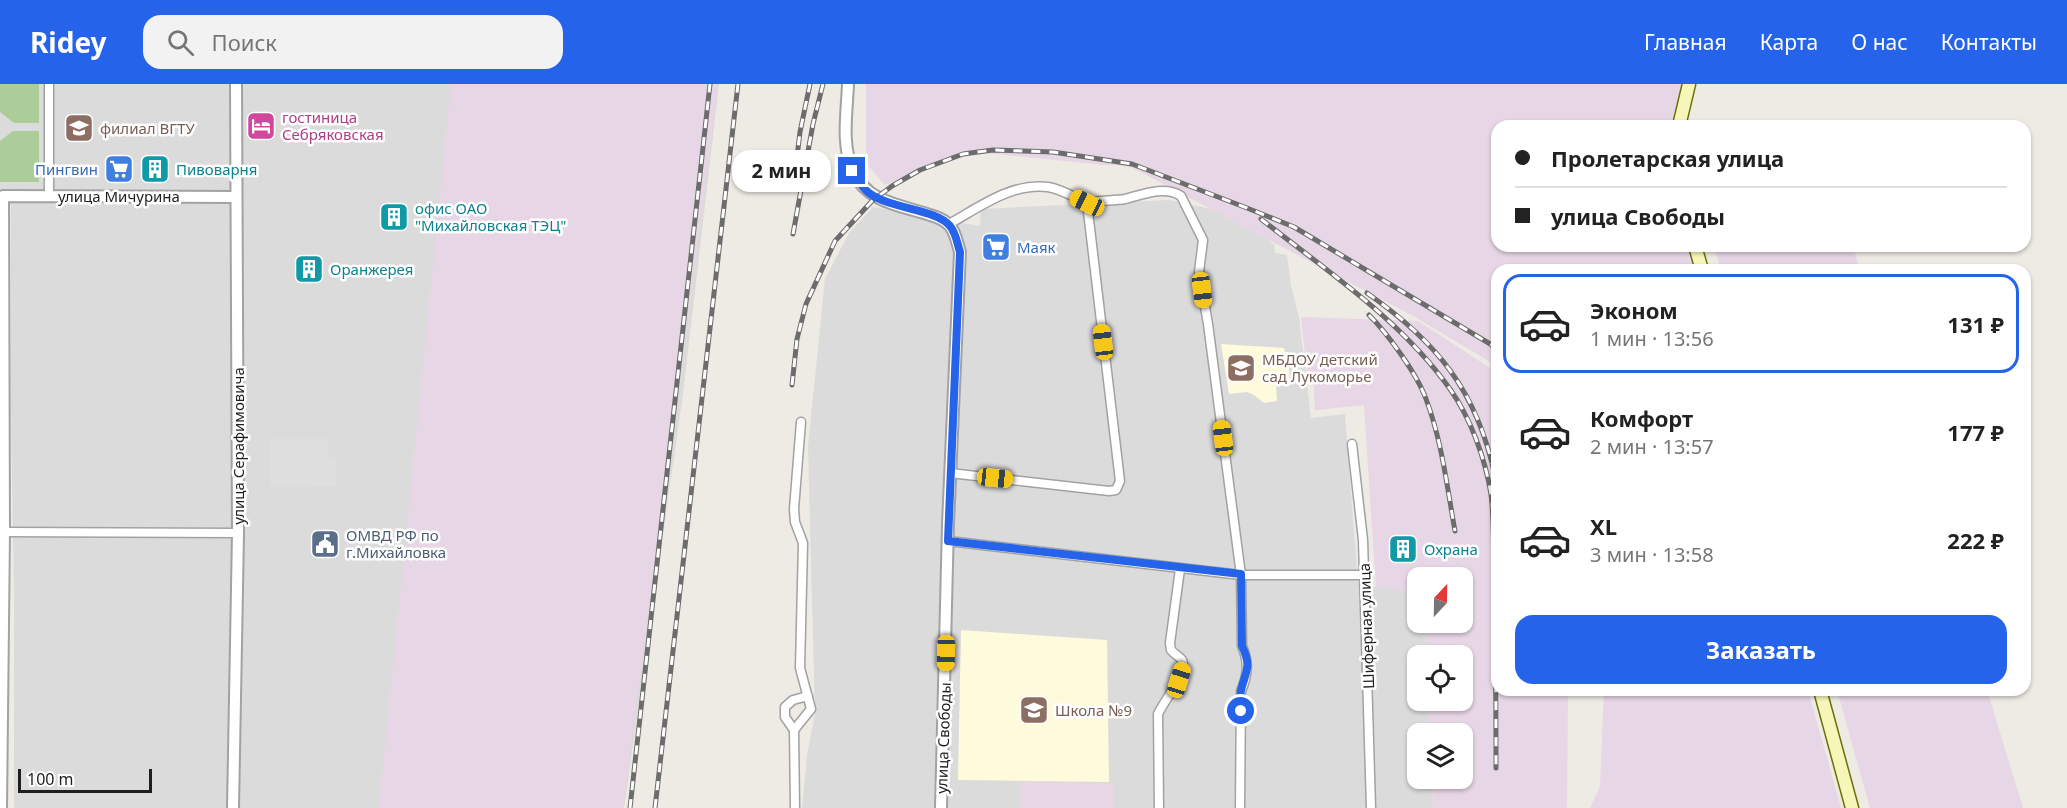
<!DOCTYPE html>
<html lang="ru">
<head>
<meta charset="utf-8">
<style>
	:root { --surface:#fff; --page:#f2f2f2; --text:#222; --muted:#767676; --line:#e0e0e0; --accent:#2563eb }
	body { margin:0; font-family:"Noto Sans",sans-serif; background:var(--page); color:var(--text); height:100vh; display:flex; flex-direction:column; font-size:22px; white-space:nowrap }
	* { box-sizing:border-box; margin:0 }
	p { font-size:20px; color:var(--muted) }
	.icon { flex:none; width:33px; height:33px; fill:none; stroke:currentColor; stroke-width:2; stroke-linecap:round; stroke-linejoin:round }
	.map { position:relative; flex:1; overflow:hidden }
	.drawer { position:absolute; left:1491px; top:180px; width:540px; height:432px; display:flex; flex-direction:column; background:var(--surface); border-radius:18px; box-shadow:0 2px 4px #0004 }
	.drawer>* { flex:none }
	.hud { position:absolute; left:1491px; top:36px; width:540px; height:132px; border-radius:18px; box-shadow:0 2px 4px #0004; display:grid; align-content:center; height:132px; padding:0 24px; background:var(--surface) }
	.needle { width:39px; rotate:22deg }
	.buttons { position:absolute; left:1407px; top:483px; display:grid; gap:12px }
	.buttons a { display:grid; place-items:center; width:66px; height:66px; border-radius:12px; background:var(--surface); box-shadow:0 2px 4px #0004; font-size:30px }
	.scale { position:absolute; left:18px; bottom:15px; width:134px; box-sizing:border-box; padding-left:6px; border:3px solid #1e1e1e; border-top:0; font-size:16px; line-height:21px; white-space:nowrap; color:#1e1e1e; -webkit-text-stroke:4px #fff; paint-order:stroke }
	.end { position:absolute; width:27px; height:27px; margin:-14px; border:8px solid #2563eb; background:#fff; box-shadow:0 0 0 3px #fff }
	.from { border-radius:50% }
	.bubble { position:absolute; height:42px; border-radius:18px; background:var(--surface); box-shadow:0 2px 4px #0004; font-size:20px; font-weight:700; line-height:42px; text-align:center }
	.car { position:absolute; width:18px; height:36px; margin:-18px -9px; border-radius:8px; box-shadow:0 0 4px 2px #0007; background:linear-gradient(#f5c518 24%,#345 0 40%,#f5c518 0 76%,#345 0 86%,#f5c518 0) }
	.hud b { display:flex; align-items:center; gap:21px; height:57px; font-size:22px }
	.hud b+b { border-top:2px solid var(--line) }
	.hud i { width:15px; height:15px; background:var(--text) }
	ul { padding:10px 0 0; list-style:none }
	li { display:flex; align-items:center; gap:18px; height:99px; margin:0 12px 9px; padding:0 12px; border:3px solid transparent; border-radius:18px }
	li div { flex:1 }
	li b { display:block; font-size:22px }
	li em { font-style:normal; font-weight:700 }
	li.current { border-color:var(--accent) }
	li>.icon { width:54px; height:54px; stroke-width:1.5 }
	.button { display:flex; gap:12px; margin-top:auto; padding:12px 24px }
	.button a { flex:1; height:69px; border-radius:18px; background:var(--accent); color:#fff; font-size:24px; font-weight:700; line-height:69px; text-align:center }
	header { display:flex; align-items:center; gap:36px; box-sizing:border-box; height:84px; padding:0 30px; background:var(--accent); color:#fff }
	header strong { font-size:28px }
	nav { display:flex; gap:33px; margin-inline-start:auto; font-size:21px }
	.search { width:420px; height:54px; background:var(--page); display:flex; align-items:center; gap:15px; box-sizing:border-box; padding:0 21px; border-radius:18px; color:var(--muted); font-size:22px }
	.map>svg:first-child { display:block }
	.residential { fill:#dcdbdb }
	.industrial { fill:#e7d6e5 }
	.education { fill:#fefbdd }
	.forest { fill:#accc9a }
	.parking { fill:#dedede }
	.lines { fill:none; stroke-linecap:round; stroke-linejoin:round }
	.minor-casing { stroke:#a2a2a2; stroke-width:11 }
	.tertiary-casing { stroke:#a2a2a2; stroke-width:14 }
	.secondary-casing { stroke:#6c7009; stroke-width:15 }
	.minor { stroke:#fff; stroke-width:8 }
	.tertiary { stroke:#fff; stroke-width:10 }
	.secondary { stroke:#f7f6b9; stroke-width:12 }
	.rail-casing { stroke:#6c6c6c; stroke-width:5 }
	.rail { stroke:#fff; stroke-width:3; stroke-dasharray:9; stroke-linecap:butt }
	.route { stroke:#2563eb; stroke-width:8 }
	.labels { text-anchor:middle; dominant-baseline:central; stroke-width:5; stroke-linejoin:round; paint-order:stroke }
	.hotel-label { font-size:15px; fill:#b23c85; stroke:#fff; text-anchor:start }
	.education-label { font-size:15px; fill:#785e54; stroke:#fff; text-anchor:start }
	.shop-label { font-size:15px; fill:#366cbe; stroke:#fff; text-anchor:end }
	.culture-label { font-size:15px; fill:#0d838f; stroke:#fff; text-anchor:start }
	.street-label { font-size:15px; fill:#1e1e1e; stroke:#fff }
	.service-label { font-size:15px; fill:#4e5e75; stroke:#fff; text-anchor:start }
</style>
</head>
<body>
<header>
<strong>Ridey</strong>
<div class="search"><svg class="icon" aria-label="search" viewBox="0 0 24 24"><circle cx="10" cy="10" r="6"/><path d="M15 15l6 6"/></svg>Поиск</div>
<nav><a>Главная</a><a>Карта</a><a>О нас</a><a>Контакты</a></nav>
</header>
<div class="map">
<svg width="2067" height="724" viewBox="0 0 2067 724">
	<rect width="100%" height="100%" fill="#eeeae4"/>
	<!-- residential -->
	<g class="residential">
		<polygon points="0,0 719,0 683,310 624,724 14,724 14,519 11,324 11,121 0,120"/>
		<polygon points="1169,116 1229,129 1257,144 1274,161 1275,169 1287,171 1291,202 1299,233 1311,334 1345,330 1358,499 1376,503 1417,508 1418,538 1424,539 1429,571 1418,572 1418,616 1429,617 1430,649 1418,650 1418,694 1432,695 1433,724 802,724 807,671 815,630 808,362 825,195 849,149 873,123 980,142 981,125"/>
	</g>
	<!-- industrial -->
	<g class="industrial">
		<polygon points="451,0 718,0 623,724 379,724"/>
		<polygon points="866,0 1683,0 1677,42 1497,42 1497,162 1690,162 1696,186 1497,186 1497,282 1415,233 1133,84 1119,81 1104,81 977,68 885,101 866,79"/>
		<polygon points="1714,162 1853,162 1860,186 1721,186"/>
		<polygon points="1301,233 1418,237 1490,284 1497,294 1497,606 1568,606 1567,724 1433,724 1432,695 1462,694 1462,650 1430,649 1429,617 1462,616 1462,572 1429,571 1424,539 1462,538 1462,494 1418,494 1417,508 1376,503 1364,321 1315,326 1313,290 1307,289"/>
		<polygon points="1604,606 1808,606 1841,724 1590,724 1600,703"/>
		<polygon points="1837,606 1987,606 2023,724 1870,724"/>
		<polygon points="1022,697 1114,700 1114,724 1021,724"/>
	</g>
	<!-- education -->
	<g class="education">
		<polygon points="1221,260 1284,264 1285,268 1288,268 1290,301 1276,302 1277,317 1264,319 1254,311 1247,308 1229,310"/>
		<polygon points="961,546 1107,556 1109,698 958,696"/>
	</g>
	<!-- forest -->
	<g class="forest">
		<polygon points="0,0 39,0 39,39 14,39 0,28"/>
		<polygon points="13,47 39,47 39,98 0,98 0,57"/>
	</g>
	<!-- parking -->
	<polygon class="parking" points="270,355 329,355 328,373 336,373 336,402 270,401"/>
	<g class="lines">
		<!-- minor casing -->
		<g class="minor-casing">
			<g id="minor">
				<polyline points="49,112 49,0"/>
				<path d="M1087 119C1099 116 1112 117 1125 115 1141 111 1165 101 1181 112L1203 156 1199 188 1208 240 1241 491 1242 562C1249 578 1248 591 1241 607L1240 724"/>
				<path d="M949 140C978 124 1012 98 1048 103 1061 105 1074 113 1087 119L1120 397 1116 406 1109 407 950 389"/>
				<polyline points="1352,360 1363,456 1371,724"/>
				<polyline points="4,448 238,449"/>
				<polyline points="948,457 1241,491 1364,491"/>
				<polyline points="794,646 785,633 785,623 793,616 808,612"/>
				<polyline points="795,724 794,646 811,625 800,584 803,459 795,438 794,425 801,338"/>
				<path d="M1159 724 1158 630C1163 618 1189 587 1182 576 1179 572 1174 570 1171 566L1170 559 1180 485"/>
			</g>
		</g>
		<!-- tertiary casing -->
		<g class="tertiary-casing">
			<g id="tertiary">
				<path d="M848 0C847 28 841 61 853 87 867 119 901 121 930 131 937 133 946 137 950 142 956 149 957 159 960 168L948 440 941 724"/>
				<polyline points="1,724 4,448 3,112 236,113"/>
				<polyline points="233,724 238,449 236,0"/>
			</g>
		</g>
		<!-- secondary casing -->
		<g class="secondary-casing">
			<g id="secondary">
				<polyline points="1679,42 1689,0"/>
				<polyline points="1695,162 1702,186"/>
				<polyline points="1820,606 1852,724"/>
			</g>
		</g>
		<!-- minor -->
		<use href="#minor" class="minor"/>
		<!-- tertiary -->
		<use href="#tertiary" class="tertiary"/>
		<!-- secondary -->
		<use href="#secondary" class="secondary"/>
		<!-- rail casing -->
		<g class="rail-casing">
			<g id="rail">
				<polyline points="794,97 800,48 810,0"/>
				<path d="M1261 135C1327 187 1401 236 1450 305 1471 335 1485 374 1491 410 1495 443 1493 478 1494 511 1496 568 1496 626 1496 684"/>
				<polyline points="793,150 813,40 823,0"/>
				<path d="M1367 209C1437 258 1477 307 1495 392"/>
				<path d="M1369 231C1388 250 1417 290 1426 315 1442 357 1447 403 1455 447"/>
				<polyline points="792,301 797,255 806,220 835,157 872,117 892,102 920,86 963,70 993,66 1053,68 1132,80 1247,124 1294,143 1497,264"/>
				<polyline points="630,724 710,0"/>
				<polyline points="655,724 738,0"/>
			</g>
		</g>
		<!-- rail -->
		<use href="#rail" class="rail"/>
	</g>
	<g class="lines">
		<!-- route -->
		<path class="route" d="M852 87C857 95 862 104 869 109 890 125 937 125 950 142 956 149 957 159 960 168L948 457 1241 490 1242 562C1252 583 1246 586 1241 606 1240 613 1241 621 1241 627"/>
	</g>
	<!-- icons -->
	<defs>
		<g id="hotel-square" transform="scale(1.5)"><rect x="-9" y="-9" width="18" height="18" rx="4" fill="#d1479c" stroke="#fff"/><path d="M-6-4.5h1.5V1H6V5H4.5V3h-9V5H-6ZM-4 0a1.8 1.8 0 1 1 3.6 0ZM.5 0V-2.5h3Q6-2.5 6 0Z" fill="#fff"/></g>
		<g id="university-square" transform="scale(1.5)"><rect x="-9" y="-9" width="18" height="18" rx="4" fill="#8d6e63" stroke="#fff"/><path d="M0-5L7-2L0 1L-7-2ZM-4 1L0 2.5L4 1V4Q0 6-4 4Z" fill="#fff"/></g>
		<g id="supermarket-square" transform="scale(1.5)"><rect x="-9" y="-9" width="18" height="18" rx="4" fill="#3f7fe0" stroke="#fff"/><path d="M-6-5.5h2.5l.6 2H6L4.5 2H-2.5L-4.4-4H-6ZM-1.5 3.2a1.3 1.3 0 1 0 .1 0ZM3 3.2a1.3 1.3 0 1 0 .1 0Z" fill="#fff"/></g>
		<g id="building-square" transform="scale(1.5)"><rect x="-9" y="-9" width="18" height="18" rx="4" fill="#0f9aa8" stroke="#fff"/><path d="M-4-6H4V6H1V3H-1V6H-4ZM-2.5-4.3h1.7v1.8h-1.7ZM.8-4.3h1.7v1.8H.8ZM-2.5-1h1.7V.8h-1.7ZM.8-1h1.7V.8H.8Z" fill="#fff"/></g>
		<g id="school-square" transform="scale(1.5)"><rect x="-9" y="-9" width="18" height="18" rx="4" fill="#8d6e63" stroke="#fff"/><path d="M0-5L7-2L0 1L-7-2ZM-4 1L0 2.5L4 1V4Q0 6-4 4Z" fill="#fff"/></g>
		<g id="civic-square" transform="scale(1.5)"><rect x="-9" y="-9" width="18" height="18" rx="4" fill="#5c6f8a" stroke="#fff"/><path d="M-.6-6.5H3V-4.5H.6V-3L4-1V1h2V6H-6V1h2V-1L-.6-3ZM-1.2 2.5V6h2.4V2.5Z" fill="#fff"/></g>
	</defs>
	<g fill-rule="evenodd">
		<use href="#hotel-square" x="261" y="42"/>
		<use href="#university-square" x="79" y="44"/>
		<use href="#supermarket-square" x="119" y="85"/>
		<use href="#building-square" x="155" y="85"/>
		<use href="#building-square" x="394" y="133"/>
		<use href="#supermarket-square" x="996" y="163"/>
		<use href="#building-square" x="309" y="185"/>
		<use href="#school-square" x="1241" y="284"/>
		<use href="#civic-square" x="325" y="460"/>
		<use href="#building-square" x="1403" y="465"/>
		<use href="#school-square" x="1034" y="626"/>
	</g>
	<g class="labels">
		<!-- hotel labels -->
		<g class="hotel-label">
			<text x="282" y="33">гостиница<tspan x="282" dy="17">Себряковская</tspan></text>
		</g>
		<!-- education labels -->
		<g class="education-label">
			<text x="100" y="44">филиал ВГТУ</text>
			<text x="1262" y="275">МБДОУ детский<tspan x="1262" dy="17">сад Лукоморье</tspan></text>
			<text x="1055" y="626">Школа №9</text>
		</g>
		<!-- shop labels -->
		<g class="shop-label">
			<text x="98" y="85">Пингвин</text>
			<text x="1017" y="163" text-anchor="start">Mаяк</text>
		</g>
		<!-- culture labels -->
		<g class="culture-label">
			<text x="176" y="85">Пивоварня</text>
			<text x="415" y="124">офис ОАО<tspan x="415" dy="17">"Михайловская ТЭЦ"</tspan></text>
			<text x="330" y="185">Оранжерея</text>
			<text x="1424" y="465">Охрана</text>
		</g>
		<!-- street labels -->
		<g class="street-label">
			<text x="119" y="112">улица Мичурина</text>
			<text transform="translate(238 362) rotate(-90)">улица Серафимовича</text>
			<text transform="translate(1366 542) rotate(-92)">Шиферная улица</text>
			<text transform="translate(943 654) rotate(-88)">улица Свободы</text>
		</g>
		<!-- service labels -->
		<g class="service-label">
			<text x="346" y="451">ОМВД РФ по<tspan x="346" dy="17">г.Михайловка</tspan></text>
		</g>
	</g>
</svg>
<div class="buttons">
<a><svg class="needle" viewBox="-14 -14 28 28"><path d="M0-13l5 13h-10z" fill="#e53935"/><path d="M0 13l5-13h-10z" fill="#767676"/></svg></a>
<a><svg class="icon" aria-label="locate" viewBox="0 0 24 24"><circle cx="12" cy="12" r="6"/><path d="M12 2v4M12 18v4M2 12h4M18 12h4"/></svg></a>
<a><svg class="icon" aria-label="layers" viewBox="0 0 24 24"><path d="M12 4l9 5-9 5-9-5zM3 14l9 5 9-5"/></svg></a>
</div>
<div class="scale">100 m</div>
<i class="end from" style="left:1241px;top:627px"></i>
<i class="end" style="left:852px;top:87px"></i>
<div class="bubble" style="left:732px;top:66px;width:99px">2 мин</div>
<i class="car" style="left:1087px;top:119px;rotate:295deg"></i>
<i class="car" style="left:1202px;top:206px;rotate:173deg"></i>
<i class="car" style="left:1103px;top:258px;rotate:353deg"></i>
<i class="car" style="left:1223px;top:354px;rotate:353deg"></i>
<i class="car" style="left:995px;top:394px;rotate:96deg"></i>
<i class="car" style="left:946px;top:569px;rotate:181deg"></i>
<i class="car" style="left:1179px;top:596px;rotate:17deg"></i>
<div class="hud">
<b><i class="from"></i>Пролетарская улица</b>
<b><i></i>улица Свободы</b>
</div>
<section class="drawer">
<ul>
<li class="current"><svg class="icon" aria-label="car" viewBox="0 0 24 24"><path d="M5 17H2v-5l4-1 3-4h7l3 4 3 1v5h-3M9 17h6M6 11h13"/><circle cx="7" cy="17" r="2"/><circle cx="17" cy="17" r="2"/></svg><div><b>Эконом</b><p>1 мин · 13:56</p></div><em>131 ₽</em></li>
<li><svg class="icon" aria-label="car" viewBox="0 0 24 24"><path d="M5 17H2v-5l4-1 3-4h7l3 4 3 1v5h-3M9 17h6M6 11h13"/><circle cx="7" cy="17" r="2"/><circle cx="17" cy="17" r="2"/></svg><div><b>Комфорт</b><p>2 мин · 13:57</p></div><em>177 ₽</em></li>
<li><svg class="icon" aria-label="car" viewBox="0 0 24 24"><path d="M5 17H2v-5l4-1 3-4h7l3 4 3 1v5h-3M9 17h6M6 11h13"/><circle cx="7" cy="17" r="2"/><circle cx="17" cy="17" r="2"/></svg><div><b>XL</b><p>3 мин · 13:58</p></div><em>222 ₽</em></li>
</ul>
<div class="button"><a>Заказать</a></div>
</section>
</div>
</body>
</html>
